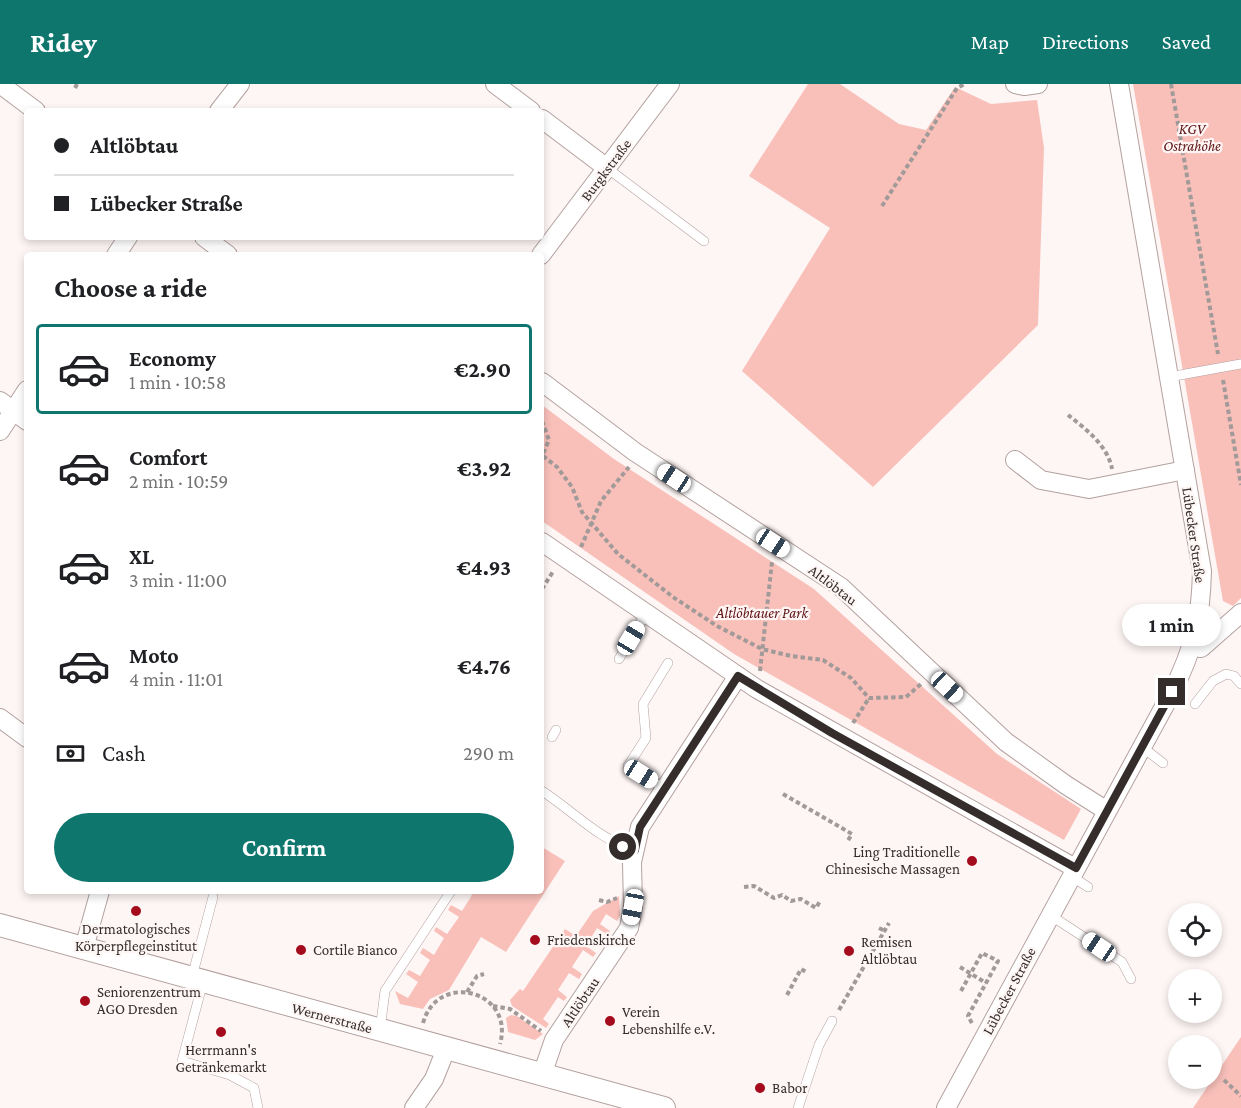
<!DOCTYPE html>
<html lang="en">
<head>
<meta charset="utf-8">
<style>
	:root { --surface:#fff; --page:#f2f2f2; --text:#202124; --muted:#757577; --line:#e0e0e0; --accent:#0f766e }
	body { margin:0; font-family:"Crimson Pro",serif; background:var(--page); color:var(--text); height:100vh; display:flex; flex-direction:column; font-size:22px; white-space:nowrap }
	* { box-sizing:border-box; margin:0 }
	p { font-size:20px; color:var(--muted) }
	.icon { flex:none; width:33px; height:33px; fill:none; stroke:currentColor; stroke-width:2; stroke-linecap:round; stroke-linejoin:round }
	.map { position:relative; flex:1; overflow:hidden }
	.panel { position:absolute; left:24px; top:168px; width:520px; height:642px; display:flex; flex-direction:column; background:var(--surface); border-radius:6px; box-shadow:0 3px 9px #0003 }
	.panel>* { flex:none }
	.top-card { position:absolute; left:24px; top:24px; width:520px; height:132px; border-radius:6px; box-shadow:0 3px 9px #0003; display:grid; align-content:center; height:132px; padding:0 30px; background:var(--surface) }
	.tools { position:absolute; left:1168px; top:819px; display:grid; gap:12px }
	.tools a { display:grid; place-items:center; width:54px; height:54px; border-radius:50%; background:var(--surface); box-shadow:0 3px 9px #0003; font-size:30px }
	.end { position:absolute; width:27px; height:27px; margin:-14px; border:8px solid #342d2c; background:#fff; box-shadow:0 0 0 3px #fff }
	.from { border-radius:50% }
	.bubble { position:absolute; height:42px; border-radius:21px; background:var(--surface); box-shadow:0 3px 9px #0003; font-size:20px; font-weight:700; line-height:42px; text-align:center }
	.car { position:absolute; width:18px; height:36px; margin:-18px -9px; border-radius:8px; box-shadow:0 0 4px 2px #0007; background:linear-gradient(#fff 24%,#345 0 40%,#fff 0 76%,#345 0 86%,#fff 0) }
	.top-card b { display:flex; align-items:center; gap:21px; height:57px; font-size:22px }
	.top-card b+b { border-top:2px solid var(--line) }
	.top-card i { width:15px; height:15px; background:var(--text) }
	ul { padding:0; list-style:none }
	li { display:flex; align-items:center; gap:18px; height:90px; margin:0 12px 9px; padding:0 18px; border:3px solid transparent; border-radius:6px }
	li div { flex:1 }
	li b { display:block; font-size:22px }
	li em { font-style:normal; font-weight:700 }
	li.selected { border-color:var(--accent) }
	li>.icon { width:54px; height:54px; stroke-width:1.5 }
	h2 { padding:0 30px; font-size:27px; line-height:72px }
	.pay { display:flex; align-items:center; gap:15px; height:66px; padding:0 30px; font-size:22px }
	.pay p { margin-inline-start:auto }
	.button { display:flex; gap:12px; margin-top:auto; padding:12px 30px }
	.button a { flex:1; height:69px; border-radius:36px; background:var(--accent); color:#fff; font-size:24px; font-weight:700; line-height:69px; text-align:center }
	header { display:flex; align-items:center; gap:36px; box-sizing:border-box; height:84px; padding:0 30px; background:var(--accent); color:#fff }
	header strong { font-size:28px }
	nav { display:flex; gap:33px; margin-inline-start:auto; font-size:21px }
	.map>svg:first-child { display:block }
	.green { fill:#f9c0ba }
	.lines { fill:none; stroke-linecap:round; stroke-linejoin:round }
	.service-casing { stroke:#b3a19f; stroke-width:10 }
	.minor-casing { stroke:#b3a19f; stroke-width:20 }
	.tertiary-casing { stroke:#b3a19f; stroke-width:24 }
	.path { stroke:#a19a99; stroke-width:4; stroke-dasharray:4.5 3; stroke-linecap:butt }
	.service { stroke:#fff; stroke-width:9 }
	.minor { stroke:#fff; stroke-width:18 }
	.tertiary { stroke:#fff; stroke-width:22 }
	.route { stroke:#342d2c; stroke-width:8 }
	.poi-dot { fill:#a40b1c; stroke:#fef6f5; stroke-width:2 }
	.labels { text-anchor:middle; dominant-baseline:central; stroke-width:4.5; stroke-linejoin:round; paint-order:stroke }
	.park-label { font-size:15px; font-style:italic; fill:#5f1415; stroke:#fef6f5 }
	.street-label { font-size:15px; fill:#342d2c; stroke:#fef6f5 }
	.poi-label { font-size:15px; fill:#342d2c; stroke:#fef6f5; text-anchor:start }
</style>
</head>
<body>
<header>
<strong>Ridey</strong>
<nav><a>Map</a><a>Directions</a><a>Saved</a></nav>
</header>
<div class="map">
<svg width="1241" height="1024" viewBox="0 0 1241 1024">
	<rect width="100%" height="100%" fill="#fef6f5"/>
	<!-- green -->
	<g class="green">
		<polygon points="808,0 840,0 899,40 926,46 955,3 991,20 1037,16 1044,64 1038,241 873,403 742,287 830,144 749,92"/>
		<polygon points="1133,0 1241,0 1241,514 1233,522 1223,517"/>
		<polygon points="542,321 614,375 814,505 997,670 1081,725 1064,756 734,570 542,437"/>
		<polygon points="542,763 565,777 506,868 481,853 449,906 430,915 423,925 400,920 395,907 408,914 418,898 406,890 409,886 420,892 430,876 420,869 423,864 434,871 444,854 434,847 436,843 447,850 459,833 448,826 451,821 462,827 472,811 467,807 542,807"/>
		<polygon points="619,812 620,831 617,837 606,830 600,840 610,847 608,851 597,844 586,862 596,869 593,873 583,866 572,883 582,890 579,895 569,889 558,906 567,913 564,917 558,913 543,935 549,940 546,944 512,922 510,916 520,905 523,907 565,845 576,852 593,827"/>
		<polygon points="511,931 517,932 543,950 535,956 508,948 506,934"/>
		<polygon points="1241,953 1241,1024 1192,1024 1193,1024"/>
	</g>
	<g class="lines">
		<!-- service casing -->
		<g class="service-casing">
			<g id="service">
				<polyline points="607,84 704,157"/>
				<polyline points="1169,293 1241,280"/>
				<polyline points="619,575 646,529"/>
				<polyline points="1195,620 1213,597 1226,590 1234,592 1241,600"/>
				<polyline points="552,653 556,646"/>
				<polyline points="1142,663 1163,679"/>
				<polyline points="665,705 628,682 646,654 643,620 668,579"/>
				<path d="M542 707C572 726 600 757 635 766"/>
				<polyline points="1071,792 1088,803"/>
				<polyline points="1050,831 1122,878 1131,895"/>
				<polyline points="192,893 213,813"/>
				<polyline points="203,898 182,977 230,991 254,1004 258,1024"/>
				<polyline points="380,946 385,907 451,807"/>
				<polyline points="798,1024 819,961 832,937"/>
			</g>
		</g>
		<!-- minor casing -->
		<g class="minor-casing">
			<g id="minor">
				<polyline points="0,0 36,27"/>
				<polyline points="495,0 531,27"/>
				<polyline points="1015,0 1024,2 1038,0"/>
				<polyline points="219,27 240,0"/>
				<polyline points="542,35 607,84"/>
				<polyline points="204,153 228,171"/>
				<polyline points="116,171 128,153"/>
				<polyline points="541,171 670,0"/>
				<polyline points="542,298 635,368 841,503 1006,658 1066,701 1107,727"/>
				<polyline points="0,317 27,337"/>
				<polyline points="0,347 27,306"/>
				<polyline points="1015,376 1041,396 1089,405 1185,386"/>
				<polyline points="542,458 757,605 1075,784"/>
				<polyline points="1192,563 1201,564 1241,529"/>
				<polyline points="0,634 27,654"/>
				<polyline points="84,864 100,807"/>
				<polyline points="542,991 554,956 629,844 633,823 632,778 640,743 738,592"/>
				<polyline points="414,1024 434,995 446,965"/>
				<path d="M946 1024 1172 608C1194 565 1201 534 1202 487L1119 0"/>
			</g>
		</g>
		<!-- tertiary casing -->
		<g class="tertiary-casing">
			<polyline id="tertiary" points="0,841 664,1024"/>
		</g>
		<!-- path -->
		<g class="path">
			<polyline points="1171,0 1218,270"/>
			<polyline points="75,4 77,0"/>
			<polyline points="882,122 957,4 965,0"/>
			<polyline points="1223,296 1241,401"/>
			<path d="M1068 331C1086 345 1108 362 1112 385"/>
			<polyline points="542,337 549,356 542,372"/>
			<polyline points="543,372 557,383 572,403 582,428 618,470 673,513 717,542 762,565 791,572 823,576 851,594 869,614 906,613 921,600"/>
			<polyline points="581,463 601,417 629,383"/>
			<polyline points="542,505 554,486"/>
			<polyline points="760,587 772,478"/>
			<polyline points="853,639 869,614"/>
			<polyline points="783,710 852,750 847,758"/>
			<polyline points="744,803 754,802 774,814 782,811 791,817 801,815 816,824 820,817"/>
			<polyline points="599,816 607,818 617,814"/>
			<polyline points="879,844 885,847"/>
			<polyline points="871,858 877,861"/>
			<polyline points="960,883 986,899"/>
			<polyline points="961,907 982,869 998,877 968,932 973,941"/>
			<polyline points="467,908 477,892 484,890"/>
			<polyline points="787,911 801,885 806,888"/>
			<polyline points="493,922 510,925 541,947"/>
			<polyline points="839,926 889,839"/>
			<path d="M423 939C438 886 515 907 500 960"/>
			<polyline points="1224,996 1241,1012"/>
		</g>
		<!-- service -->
		<use href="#service" class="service"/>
		<!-- minor -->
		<use href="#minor" class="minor"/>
		<!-- tertiary -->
		<use href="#tertiary" class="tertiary"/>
	</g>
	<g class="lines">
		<!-- route -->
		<polyline class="route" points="623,763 635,766 640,743 738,592 832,649 1076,784 1172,608"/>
	</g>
	<!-- markers -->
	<g class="poi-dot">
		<circle cx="972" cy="777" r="6"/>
		<circle cx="136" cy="827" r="6"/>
		<circle cx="535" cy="856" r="6"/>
		<circle cx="301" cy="866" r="6"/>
		<circle cx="849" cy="867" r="6"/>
		<circle cx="85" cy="917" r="6"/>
		<circle cx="610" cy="937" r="6"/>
		<circle cx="221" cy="948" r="6"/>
		<circle cx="760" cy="1004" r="6"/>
	</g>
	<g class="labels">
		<!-- park labels -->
		<g class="park-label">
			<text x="1192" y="45">KGV<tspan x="1192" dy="17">Ostrahöhe</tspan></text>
			<text x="762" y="529">Altlöbtauer Park</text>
		</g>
		<!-- street labels -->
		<g class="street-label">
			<text transform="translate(606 86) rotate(-53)">Burgkstraße</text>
			<text transform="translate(1194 451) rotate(82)">Lübecker Straße</text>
			<text transform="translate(833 501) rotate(37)">Altlöbtau</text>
			<text transform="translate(1009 907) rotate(-62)">Lübecker Straße</text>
			<text transform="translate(580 918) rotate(-56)">Altlöbtau</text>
			<text transform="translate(332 934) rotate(15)">Wernerstraße</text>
		</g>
		<!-- poi labels -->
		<g class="poi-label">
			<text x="960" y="768" text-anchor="end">Ling Traditionelle<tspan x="960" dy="17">Chinesische Massagen</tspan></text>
			<text x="136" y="845" text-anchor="middle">Dermatologisches<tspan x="136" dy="17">Körperpflegeinstitut</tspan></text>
			<text x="547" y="856">Friedenskirche</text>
			<text x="861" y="858">Remisen<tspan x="861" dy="17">Altlöbtau</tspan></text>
			<text x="313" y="866">Cortile Bianco</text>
			<text x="97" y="908">Seniorenzentrum<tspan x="97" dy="17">AGO Dresden</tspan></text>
			<text x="622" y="928">Verein<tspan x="622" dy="17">Lebenshilfe e.V.</tspan></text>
			<text x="221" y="966" text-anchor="middle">Herrmann's<tspan x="221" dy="17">Getränkemarkt</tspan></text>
			<text x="772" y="1004">Babor</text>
		</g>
	</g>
</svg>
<div class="tools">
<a><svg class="icon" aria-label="locate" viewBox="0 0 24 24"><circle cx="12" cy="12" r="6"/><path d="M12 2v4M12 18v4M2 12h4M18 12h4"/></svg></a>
<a>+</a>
<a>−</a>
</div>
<i class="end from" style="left:623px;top:763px"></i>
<i class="end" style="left:1172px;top:608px"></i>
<div class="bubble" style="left:1122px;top:520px;width:99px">1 min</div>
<i class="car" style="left:674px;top:394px;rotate:303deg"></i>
<i class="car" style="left:773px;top:459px;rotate:123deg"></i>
<i class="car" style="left:631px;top:554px;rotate:31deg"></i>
<i class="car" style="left:947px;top:603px;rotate:133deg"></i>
<i class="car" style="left:641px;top:690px;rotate:122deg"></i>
<i class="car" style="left:633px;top:823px;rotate:191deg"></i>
<i class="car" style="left:1099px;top:863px;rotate:304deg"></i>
<div class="top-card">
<b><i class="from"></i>Altlöbtau</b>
<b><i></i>Lübecker Straße</b>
</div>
<section class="panel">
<h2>Choose a ride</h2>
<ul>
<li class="selected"><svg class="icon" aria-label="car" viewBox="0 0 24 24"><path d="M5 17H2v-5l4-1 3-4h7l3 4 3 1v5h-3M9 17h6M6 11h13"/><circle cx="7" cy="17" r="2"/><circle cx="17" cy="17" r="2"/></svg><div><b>Economy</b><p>1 min · 10:58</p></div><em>€2.90</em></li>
<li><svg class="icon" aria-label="car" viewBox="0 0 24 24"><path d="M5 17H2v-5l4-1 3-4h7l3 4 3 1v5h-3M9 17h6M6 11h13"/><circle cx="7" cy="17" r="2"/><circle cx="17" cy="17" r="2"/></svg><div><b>Comfort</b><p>2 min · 10:59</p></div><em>€3.92</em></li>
<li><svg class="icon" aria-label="car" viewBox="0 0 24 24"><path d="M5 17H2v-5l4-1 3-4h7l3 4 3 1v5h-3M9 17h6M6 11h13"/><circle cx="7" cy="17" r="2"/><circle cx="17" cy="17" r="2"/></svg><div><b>XL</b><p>3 min · 11:00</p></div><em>€4.93</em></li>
<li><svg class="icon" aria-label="car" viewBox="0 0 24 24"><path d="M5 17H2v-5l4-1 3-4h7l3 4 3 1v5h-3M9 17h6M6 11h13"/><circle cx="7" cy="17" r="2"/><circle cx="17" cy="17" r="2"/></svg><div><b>Moto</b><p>4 min · 11:01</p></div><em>€4.76</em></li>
</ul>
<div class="pay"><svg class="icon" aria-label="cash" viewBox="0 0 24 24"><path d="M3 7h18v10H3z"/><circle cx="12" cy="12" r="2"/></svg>Cash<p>290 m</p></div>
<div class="button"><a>Confirm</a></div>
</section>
</div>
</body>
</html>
